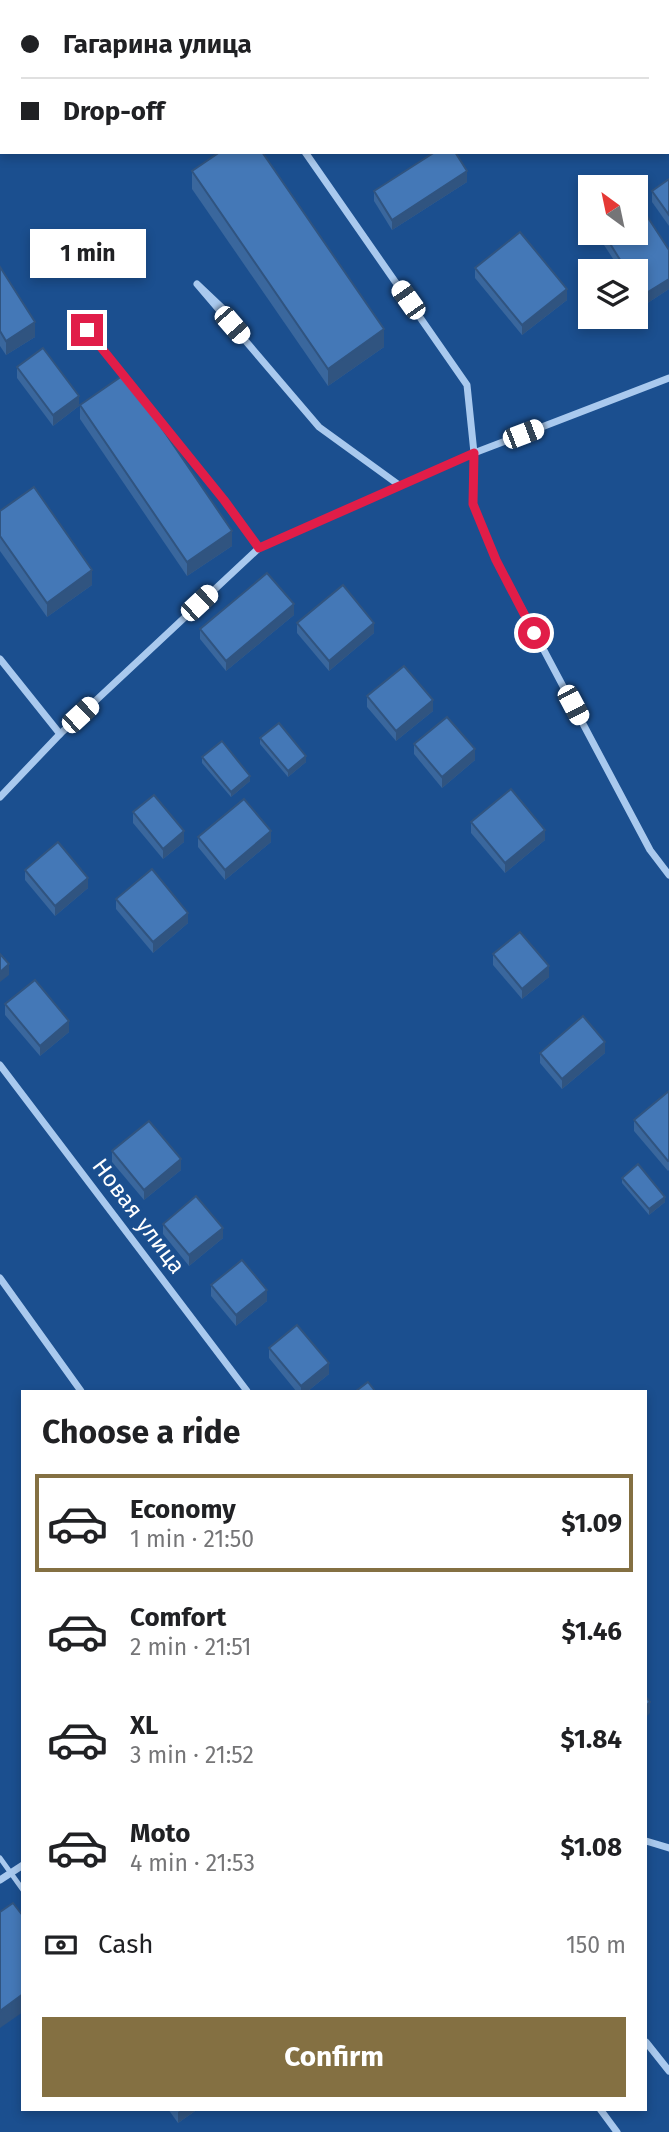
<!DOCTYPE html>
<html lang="en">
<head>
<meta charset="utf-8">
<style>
	:root { --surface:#fff; --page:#f2f2f2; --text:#202124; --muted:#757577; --line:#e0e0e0; --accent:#847042 }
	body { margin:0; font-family:"Fira Sans",sans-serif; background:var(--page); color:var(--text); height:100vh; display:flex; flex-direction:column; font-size:26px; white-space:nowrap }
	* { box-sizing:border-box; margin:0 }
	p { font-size:23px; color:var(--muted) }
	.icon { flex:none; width:38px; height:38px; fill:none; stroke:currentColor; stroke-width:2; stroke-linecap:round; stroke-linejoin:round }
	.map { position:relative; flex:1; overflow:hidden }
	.sheet { position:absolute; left:21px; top:1390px; width:626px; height:721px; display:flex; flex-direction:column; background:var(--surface); border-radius:0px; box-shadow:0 4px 10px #0003 }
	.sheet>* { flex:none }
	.guide { position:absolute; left:0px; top:0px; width:670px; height:154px; box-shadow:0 4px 10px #0003; display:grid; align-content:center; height:154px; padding:0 21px; background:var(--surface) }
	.needle { width:46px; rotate:327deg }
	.fabs { position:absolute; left:578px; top:175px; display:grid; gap:14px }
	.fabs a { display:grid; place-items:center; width:70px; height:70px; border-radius:0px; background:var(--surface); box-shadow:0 4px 10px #0003; font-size:35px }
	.end { position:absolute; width:32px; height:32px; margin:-16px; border:9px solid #e11d48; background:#fff; box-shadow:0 0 0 4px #fff }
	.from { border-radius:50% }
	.bubble { position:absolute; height:49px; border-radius:0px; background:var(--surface); box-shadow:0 4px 10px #0003; font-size:23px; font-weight:700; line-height:49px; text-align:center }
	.car { position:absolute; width:21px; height:42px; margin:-21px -10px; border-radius:9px; box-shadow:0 0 5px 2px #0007; background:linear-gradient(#fff 24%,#345 0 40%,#fff 0 76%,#345 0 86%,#fff 0) }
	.guide b { display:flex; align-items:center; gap:24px; height:66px; font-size:26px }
	.guide b+b { border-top:2px solid var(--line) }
	.guide i { width:18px; height:18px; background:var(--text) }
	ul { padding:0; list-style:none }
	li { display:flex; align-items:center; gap:21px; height:98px; margin:0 14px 10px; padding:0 7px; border:4px solid transparent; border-radius:0px }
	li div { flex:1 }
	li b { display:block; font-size:26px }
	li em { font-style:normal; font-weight:700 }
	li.current { border-color:var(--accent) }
	li>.icon { width:63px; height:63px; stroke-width:1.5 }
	h2 { padding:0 21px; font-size:32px; line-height:84px }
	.pay { display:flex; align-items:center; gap:18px; height:77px; padding:0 21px; font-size:26px }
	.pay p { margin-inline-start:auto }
	.button { display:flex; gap:14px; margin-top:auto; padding:14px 21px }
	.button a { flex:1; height:80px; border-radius:0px; background:var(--accent); color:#fff; font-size:28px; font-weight:700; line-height:80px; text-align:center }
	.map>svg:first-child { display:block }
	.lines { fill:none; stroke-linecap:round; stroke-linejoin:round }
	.service { stroke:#a9c9ee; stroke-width:5 }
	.minor { stroke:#a9c9ee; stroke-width:7 }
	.wall { fill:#3a679d }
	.shaded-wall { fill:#305480 }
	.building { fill:#4478b7; stroke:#305480; stroke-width:2 }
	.route { stroke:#e11d48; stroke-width:9 }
	.labels { text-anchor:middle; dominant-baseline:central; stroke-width:6; stroke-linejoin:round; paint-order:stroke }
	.street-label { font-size:23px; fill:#fff; stroke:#1b4f8f }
</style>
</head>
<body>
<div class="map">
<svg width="669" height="2132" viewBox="0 0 669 2132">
	<rect width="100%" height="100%" fill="#1b4f8f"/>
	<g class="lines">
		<!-- service -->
		<polyline class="service" points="0,1858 23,1890"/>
		<!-- minor -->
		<g class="minor">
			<polyline points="199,0 201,2"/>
			<polyline points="387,2 390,0"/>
			<polyline points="305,152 467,385 474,453 473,504 496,560 650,850 669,875"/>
			<polyline points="235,320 197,284 319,427 399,485"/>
			<polyline points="87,330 224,500 259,548"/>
			<polyline points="0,659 60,734"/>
			<polyline points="0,797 60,734 259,548 474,453 669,378"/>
			<polyline points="0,1065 247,1391"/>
			<polyline points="0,1278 81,1391"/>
			<polyline points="646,1841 669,1848"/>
			<polyline points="0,1880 23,1865"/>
			<polyline points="646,2042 669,2071"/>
			<polyline points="600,2109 617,2132"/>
		</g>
	</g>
	<!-- wall -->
	<g class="wall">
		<polygon points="192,171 384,347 328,386 192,189"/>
		<polygon points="669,179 669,226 652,202 652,191"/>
		<polygon points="467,182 392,230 374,201 374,191"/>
		<polygon points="604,234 669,250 669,289 643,306 635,294 635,271 621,271 604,245"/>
		<polygon points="0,267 35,337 6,355 0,346"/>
		<polygon points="475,268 567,300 522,335 475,278"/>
		<polygon points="17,367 79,406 53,426 17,378"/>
		<polygon points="80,405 232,546 187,576 80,419"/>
		<polygon points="0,511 92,585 47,617 0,551"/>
		<polygon points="294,615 226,671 200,639 200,629"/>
		<polygon points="297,623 374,633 329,671 297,633"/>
		<polygon points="367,696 433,711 396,741 367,707"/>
		<polygon points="260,738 306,762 288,777 260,744"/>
		<polygon points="414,744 475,760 442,788 414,754"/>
		<polygon points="202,757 250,781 231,797 202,763"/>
		<polygon points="133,812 184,842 163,859 133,823"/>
		<polygon points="471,822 545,840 505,873 471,833"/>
		<polygon points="198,837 271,842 225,880 198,847"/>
		<polygon points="25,870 88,888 55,916 25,880"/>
		<polygon points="116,899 188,923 153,953 116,909"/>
		<polygon points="493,954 549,977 522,999 493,965"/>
		<polygon points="5,1004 69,1032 40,1056 5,1015"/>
		<polygon points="540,1053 605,1053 562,1089 540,1063"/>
		<polygon points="669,1091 669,1170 668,1171 634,1131 634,1120"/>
		<polygon points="112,1151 181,1170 144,1200 112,1162"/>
		<polygon points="622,1178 665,1202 649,1215 622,1183"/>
		<polygon points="163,1224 223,1238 189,1266 163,1234"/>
		<polygon points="211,1285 267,1301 236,1326 211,1296"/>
		<polygon points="269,1348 329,1374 308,1391 296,1391 269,1358"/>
		<polygon points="168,2109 198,2109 178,2123"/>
	</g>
	<!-- shaded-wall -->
	<g class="shaded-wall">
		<polygon points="660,0 669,0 669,10 668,2 658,2"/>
		<polygon points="467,171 467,182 392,230 392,220"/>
		<polygon points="669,279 669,289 643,306 643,295"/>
		<polygon points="567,289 567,300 522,335 522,325"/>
		<polygon points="35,322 35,337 6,355 6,341"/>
		<polygon points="384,329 384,347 328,386 328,369"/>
		<polygon points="79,396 79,406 53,426 53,415"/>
		<polygon points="232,531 232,546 187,576 187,562"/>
		<polygon points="92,570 92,585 47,617 47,603"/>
		<polygon points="294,604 294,615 226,671 226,661"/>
		<polygon points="374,623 374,633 329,671 329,661"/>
		<polygon points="433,700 433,711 396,741 396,731"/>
		<polygon points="475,749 475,760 442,788 442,777"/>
		<polygon points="306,756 306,762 288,777 288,771"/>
		<polygon points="250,776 250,781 231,797 231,792"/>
		<polygon points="545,830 545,840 505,873 505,863"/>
		<polygon points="184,831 184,842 163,859 163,849"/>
		<polygon points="271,831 271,842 225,880 225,870"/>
		<polygon points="88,878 88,888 55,916 55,906"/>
		<polygon points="188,913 188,923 153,953 153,942"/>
		<polygon points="9,964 9,975 0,982 0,972"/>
		<polygon points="549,966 549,977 522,999 522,989"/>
		<polygon points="69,1021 69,1032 40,1056 40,1046"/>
		<polygon points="605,1042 605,1053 562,1089 562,1079"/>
		<polygon points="181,1159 181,1170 144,1200 144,1190"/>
		<polygon points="665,1197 665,1202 649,1215 649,1209"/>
		<polygon points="223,1228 223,1238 189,1266 189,1255"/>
		<polygon points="267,1290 267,1301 236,1326 236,1315"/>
		<polygon points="329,1363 329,1374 308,1391 301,1391 301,1386"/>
		<polygon points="650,1702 650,1713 646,1717 646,1706"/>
		<polygon points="23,1994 23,2012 0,2028 0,2011"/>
		<polygon points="183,2109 198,2109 178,2123 178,2112"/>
	</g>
	<!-- building -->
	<g class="building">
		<polygon points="123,0 155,0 156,2 120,2"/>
		<polygon points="544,0 660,0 658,2 542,2"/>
		<polygon points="220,152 262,152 384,329 328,369 192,171"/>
		<polygon points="435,152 455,152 467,171 392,220 374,191"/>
		<polygon points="669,179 669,215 652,191"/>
		<polygon points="643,210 669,250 669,279 643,295 635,284 635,271 627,271 604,234 607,233 635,233 635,215"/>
		<polygon points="520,232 567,289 522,325 475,268"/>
		<polygon points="0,267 35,322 6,341 0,331"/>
		<polygon points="43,348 79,396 53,415 17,367"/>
		<polygon points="125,374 232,531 187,562 80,405"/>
		<polygon points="34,487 92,570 47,603 0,536 0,511"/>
		<polygon points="267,573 294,604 226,661 200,629"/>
		<polygon points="343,585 374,623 329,661 297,623"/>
		<polygon points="404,666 433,700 396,731 367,696"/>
		<polygon points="447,717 475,749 442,777 414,744"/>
		<polygon points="279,723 306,756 288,771 260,738"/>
		<polygon points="222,741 250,776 231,792 202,757"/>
		<polygon points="511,789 545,830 505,863 471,822"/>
		<polygon points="154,795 184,831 163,849 133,812"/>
		<polygon points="244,799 271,831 225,870 198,837"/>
		<polygon points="58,842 88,878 55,906 25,870"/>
		<polygon points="152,869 188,913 153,942 116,899"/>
		<polygon points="520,932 549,966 522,989 493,954"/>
		<polygon points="0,954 9,964 0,972"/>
		<polygon points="35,980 69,1021 40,1046 5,1004"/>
		<polygon points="583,1016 605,1042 562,1079 540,1053"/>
		<polygon points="669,1091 669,1160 668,1161 634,1120"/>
		<polygon points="149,1121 181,1159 144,1190 112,1151"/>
		<polygon points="638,1164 665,1197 649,1209 622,1178"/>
		<polygon points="196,1196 223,1228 189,1255 163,1224"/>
		<polygon points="242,1260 267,1290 236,1315 211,1285"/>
		<polygon points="297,1325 329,1363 301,1386 269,1348"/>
		<polygon points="368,1382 375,1391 356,1391"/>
		<polygon points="646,1697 650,1702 646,1706"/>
		<polygon points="13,1903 23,1916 23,1994 0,2011 0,1912"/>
	</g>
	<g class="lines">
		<!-- route -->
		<polyline class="route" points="87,330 224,500 259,548 474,453 473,504 496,560 534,633"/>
	</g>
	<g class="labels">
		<!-- street labels -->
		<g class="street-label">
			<text transform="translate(139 1216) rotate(53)">Новая улица</text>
		</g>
	</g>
</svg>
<div class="fabs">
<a><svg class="needle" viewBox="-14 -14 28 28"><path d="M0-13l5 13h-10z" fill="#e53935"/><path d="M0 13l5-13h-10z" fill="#757577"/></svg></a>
<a><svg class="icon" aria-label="layers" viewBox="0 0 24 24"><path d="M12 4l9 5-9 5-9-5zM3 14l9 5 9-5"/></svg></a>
</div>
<i class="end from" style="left:534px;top:633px"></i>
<i class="end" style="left:87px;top:330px"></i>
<div class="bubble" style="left:30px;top:229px;width:116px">1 min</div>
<i class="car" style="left:408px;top:300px;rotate:325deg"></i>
<i class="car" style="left:232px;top:325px;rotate:139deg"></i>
<i class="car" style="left:523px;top:434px;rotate:69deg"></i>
<i class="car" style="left:199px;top:603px;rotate:47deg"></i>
<i class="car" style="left:573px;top:705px;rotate:152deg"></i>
<i class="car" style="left:80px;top:715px;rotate:47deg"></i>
<div class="guide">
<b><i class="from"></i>Гагарина улица</b>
<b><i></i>Drop-off</b>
</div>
<section class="sheet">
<h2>Choose a ride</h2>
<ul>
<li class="current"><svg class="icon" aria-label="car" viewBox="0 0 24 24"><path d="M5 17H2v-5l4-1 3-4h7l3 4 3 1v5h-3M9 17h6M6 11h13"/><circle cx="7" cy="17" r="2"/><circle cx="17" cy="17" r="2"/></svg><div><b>Economy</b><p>1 min · 21:50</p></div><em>$1.09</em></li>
<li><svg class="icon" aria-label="car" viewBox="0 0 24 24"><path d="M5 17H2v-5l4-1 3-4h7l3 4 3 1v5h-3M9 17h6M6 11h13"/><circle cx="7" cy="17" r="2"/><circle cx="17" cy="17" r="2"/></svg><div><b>Comfort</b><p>2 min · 21:51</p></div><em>$1.46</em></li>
<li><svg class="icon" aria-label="car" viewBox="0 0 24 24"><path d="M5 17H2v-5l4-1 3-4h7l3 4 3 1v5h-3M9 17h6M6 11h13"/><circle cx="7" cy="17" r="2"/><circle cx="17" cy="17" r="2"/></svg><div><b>XL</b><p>3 min · 21:52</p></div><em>$1.84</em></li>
<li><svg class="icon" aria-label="car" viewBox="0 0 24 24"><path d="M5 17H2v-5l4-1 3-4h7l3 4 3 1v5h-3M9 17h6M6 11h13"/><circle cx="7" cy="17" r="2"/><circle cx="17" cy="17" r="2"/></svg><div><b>Moto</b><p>4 min · 21:53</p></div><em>$1.08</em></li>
</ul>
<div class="pay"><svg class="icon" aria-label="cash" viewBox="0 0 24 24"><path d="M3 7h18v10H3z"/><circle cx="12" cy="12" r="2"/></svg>Cash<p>150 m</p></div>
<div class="button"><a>Confirm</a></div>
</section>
</div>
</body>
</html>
